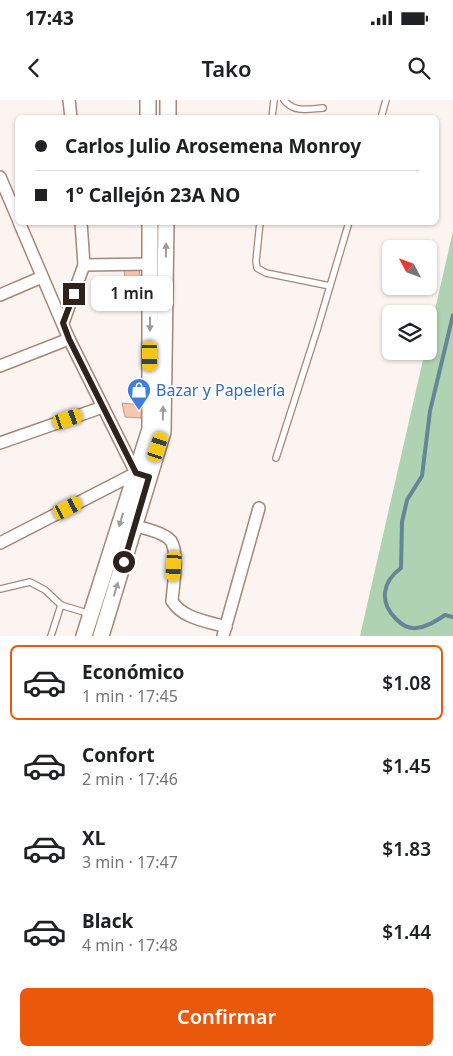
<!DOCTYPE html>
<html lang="es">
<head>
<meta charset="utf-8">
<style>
	:root { --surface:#fff; --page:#f6f6f6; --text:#202124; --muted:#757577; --line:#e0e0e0; --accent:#ea580c }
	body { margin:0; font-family:"Noto Sans",sans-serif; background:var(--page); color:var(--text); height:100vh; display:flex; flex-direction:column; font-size:19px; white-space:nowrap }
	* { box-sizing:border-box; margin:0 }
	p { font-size:16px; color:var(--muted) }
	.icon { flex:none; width:28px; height:28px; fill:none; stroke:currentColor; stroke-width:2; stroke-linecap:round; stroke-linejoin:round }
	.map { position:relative; height:536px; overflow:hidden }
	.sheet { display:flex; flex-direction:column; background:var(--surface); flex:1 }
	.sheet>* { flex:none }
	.hud { position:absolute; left:15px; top:15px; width:424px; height:110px; border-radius:8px; box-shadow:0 1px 4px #0004; display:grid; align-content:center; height:110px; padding:0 20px; background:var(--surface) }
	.needle { width:32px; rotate:311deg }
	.controls { position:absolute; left:382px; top:140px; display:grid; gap:10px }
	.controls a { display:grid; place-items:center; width:55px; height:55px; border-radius:8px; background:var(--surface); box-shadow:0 1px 4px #0004; font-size:25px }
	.end { position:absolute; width:22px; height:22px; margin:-11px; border:6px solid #2f221c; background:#fff; box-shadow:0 0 0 2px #fff }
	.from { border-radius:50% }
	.bubble { position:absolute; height:35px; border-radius:8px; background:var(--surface); box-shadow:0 1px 4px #0004; font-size:16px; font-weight:600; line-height:35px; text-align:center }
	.car { position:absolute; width:15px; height:30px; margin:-15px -8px; border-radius:6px; box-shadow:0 0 4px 1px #0007; background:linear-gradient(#f5c518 24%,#345 0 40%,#f5c518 0 76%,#345 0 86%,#f5c518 0) }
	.hud b { display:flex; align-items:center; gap:18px; height:48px; font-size:19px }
	.hud b+b { border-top:1px solid var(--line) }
	.hud i { width:12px; height:12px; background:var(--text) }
	ul { padding:9px 0 0; list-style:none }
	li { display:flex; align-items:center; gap:15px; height:75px; margin:0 10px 8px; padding:0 10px; border:2px solid transparent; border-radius:8px }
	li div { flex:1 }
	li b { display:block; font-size:19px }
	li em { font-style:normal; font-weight:600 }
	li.current { border-color:var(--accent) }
	li>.icon { width:45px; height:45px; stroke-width:1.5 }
	.button { display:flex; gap:10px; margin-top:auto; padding:10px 20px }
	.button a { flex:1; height:58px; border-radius:8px; background:var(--accent); color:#fff; font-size:20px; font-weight:600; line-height:58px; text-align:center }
	.status { display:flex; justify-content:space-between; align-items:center; height:35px; padding:0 25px; background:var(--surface); direction:ltr }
	.status svg { height:14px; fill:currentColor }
	header { display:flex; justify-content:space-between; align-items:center; height:65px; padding:0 20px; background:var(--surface); font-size:22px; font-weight:600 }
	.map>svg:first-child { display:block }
	.green { fill:#afd2b2 }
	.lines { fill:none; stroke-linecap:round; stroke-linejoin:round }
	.stream { stroke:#668698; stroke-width:4 }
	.building { fill:#f8c5ad; stroke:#c09e8f }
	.service-casing { stroke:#a68677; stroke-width:8 }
	.minor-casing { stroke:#a68677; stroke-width:14 }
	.secondary-casing { stroke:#a68677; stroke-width:18 }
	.service { stroke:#fff; stroke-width:5.5 }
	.minor { stroke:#fff; stroke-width:11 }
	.secondary { stroke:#fff; stroke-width:15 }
	.oneway { fill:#a19c99 }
	.route { stroke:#2f221c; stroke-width:6 }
	.labels { text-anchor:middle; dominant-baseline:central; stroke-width:4; stroke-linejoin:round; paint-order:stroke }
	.shop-label { font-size:16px; fill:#366cbe; stroke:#fff; text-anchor:start }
</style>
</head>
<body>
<div class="status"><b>17:43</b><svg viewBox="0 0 49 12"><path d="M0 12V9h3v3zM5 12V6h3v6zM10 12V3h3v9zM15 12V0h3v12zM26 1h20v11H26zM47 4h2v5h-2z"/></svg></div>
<header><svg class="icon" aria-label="back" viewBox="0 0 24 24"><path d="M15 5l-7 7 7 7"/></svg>Tako<svg class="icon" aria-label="search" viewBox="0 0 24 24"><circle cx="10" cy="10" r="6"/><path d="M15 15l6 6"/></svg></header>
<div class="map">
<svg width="453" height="536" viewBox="0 0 453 536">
	<rect width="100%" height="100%" fill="#fcf4f1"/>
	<!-- green -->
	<polygon class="green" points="453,131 453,536 360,536 425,251 429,251 429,236"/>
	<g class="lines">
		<!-- stream -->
		<path class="stream" d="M453 215 430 311 422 376 407 400 402 422 401 468C382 482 379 502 396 519 401 524 408 529 416 528 427 527 436 521 445 515L453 517"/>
	</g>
	<!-- building -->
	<g class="building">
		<polygon points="139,168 140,177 125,178 124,169"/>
		<polygon points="122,303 142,305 141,318 125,317"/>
	</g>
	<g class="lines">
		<!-- service casing -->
		<g class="service-casing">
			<g id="service">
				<path d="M284 0C294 13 308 9 323 8"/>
				<polyline points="272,18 274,0"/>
				<polyline points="381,18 386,0"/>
				<polyline points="260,122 256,161 257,168 266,173 330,186"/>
				<polyline points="276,358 317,230 349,122"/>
				<polyline points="0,489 30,482 45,490 61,505"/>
				<polyline points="51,536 61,505 90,514"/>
			</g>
		</g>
		<!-- minor casing -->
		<g class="minor-casing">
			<g id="minor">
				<polyline points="69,0 71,18"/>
				<polyline points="0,77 18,119"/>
				<polyline points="19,122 69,239 136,373"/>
				<polyline points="84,165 150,164"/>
				<polyline points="0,195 42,177"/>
				<polyline points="63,223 84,165 81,122"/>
				<polyline points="0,266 69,239"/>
				<polyline points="0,343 103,307"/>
				<path d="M135 426C144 428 165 433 171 441 179 453 173 487 172 501 183 519 207 521 226 527"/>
				<polyline points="0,443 136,373"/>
				<polyline points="223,536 259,408"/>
			</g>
		</g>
		<!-- secondary casing -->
		<g class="secondary-casing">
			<g id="secondary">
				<polyline points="148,0 148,18"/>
				<polyline points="168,18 168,0"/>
				<polyline points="84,536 150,329 150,122"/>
				<polyline points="101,536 163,332 166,122"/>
			</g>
		</g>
		<!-- service -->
		<use href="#service" class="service"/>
		<!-- minor -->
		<use href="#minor" class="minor"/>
		<!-- secondary -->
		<use href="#secondary" class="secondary"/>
	</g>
	<!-- one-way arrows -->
	<defs><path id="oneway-solid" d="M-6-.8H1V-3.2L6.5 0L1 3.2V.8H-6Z" transform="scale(1.25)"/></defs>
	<g class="oneway">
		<use href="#oneway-solid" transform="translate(166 150) rotate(-89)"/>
		<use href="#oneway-solid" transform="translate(150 224) rotate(90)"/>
		<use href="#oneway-solid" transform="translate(163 313) rotate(-89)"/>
		<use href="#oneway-solid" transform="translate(121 420) rotate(107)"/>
		<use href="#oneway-solid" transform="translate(116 489) rotate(-73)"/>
	</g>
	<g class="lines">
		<!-- route -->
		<polyline class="route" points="74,194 63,223 69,239 136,373 149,377 124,462"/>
	</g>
	<!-- icons -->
	<defs>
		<g id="shop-pin" transform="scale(1.25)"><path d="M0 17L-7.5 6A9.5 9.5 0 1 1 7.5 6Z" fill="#3f7fe0" stroke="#fff"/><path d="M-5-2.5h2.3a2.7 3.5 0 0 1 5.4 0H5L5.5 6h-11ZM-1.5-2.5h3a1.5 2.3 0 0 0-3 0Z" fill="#fff"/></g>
	</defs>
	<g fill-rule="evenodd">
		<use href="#shop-pin" x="139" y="290"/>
	</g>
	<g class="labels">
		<!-- shop labels -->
		<g class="shop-label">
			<text x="156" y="290">Bazar y Papelería</text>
		</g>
	</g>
</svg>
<div class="controls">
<a><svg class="needle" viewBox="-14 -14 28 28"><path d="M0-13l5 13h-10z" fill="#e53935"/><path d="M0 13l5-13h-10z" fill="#757577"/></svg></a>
<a><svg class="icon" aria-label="layers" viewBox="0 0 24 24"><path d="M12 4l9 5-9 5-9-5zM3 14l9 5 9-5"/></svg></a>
</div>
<i class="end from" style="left:124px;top:462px"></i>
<i class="end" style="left:74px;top:194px"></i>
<div class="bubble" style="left:91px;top:176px;width:82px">1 min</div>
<i class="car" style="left:150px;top:256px;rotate:180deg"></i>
<i class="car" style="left:68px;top:319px;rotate:71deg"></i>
<i class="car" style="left:158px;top:347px;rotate:18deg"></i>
<i class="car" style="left:68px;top:408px;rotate:63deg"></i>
<i class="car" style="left:174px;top:466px;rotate:184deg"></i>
<div class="hud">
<b><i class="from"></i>Carlos Julio Arosemena Monroy</b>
<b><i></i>1° Callejón 23A NO</b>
</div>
</div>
<section class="sheet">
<ul>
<li class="current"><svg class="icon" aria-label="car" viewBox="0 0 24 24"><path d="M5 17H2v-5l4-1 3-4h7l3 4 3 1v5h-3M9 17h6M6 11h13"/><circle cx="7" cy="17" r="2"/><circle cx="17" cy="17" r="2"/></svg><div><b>Económico</b><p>1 min · 17:45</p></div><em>$1.08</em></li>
<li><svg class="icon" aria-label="car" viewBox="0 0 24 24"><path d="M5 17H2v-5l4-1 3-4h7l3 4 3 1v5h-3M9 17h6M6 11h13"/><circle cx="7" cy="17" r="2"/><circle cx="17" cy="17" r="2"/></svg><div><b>Confort</b><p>2 min · 17:46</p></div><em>$1.45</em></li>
<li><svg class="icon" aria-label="car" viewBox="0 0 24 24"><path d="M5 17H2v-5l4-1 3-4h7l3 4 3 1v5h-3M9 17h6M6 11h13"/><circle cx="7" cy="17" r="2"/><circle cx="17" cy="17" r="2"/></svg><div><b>XL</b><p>3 min · 17:47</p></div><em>$1.83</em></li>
<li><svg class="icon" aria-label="car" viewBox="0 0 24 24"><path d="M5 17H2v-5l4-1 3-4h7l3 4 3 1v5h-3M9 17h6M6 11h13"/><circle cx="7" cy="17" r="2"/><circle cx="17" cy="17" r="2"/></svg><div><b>Black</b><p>4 min · 17:48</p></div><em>$1.44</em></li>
</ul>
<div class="button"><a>Confirmar</a></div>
</section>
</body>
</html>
